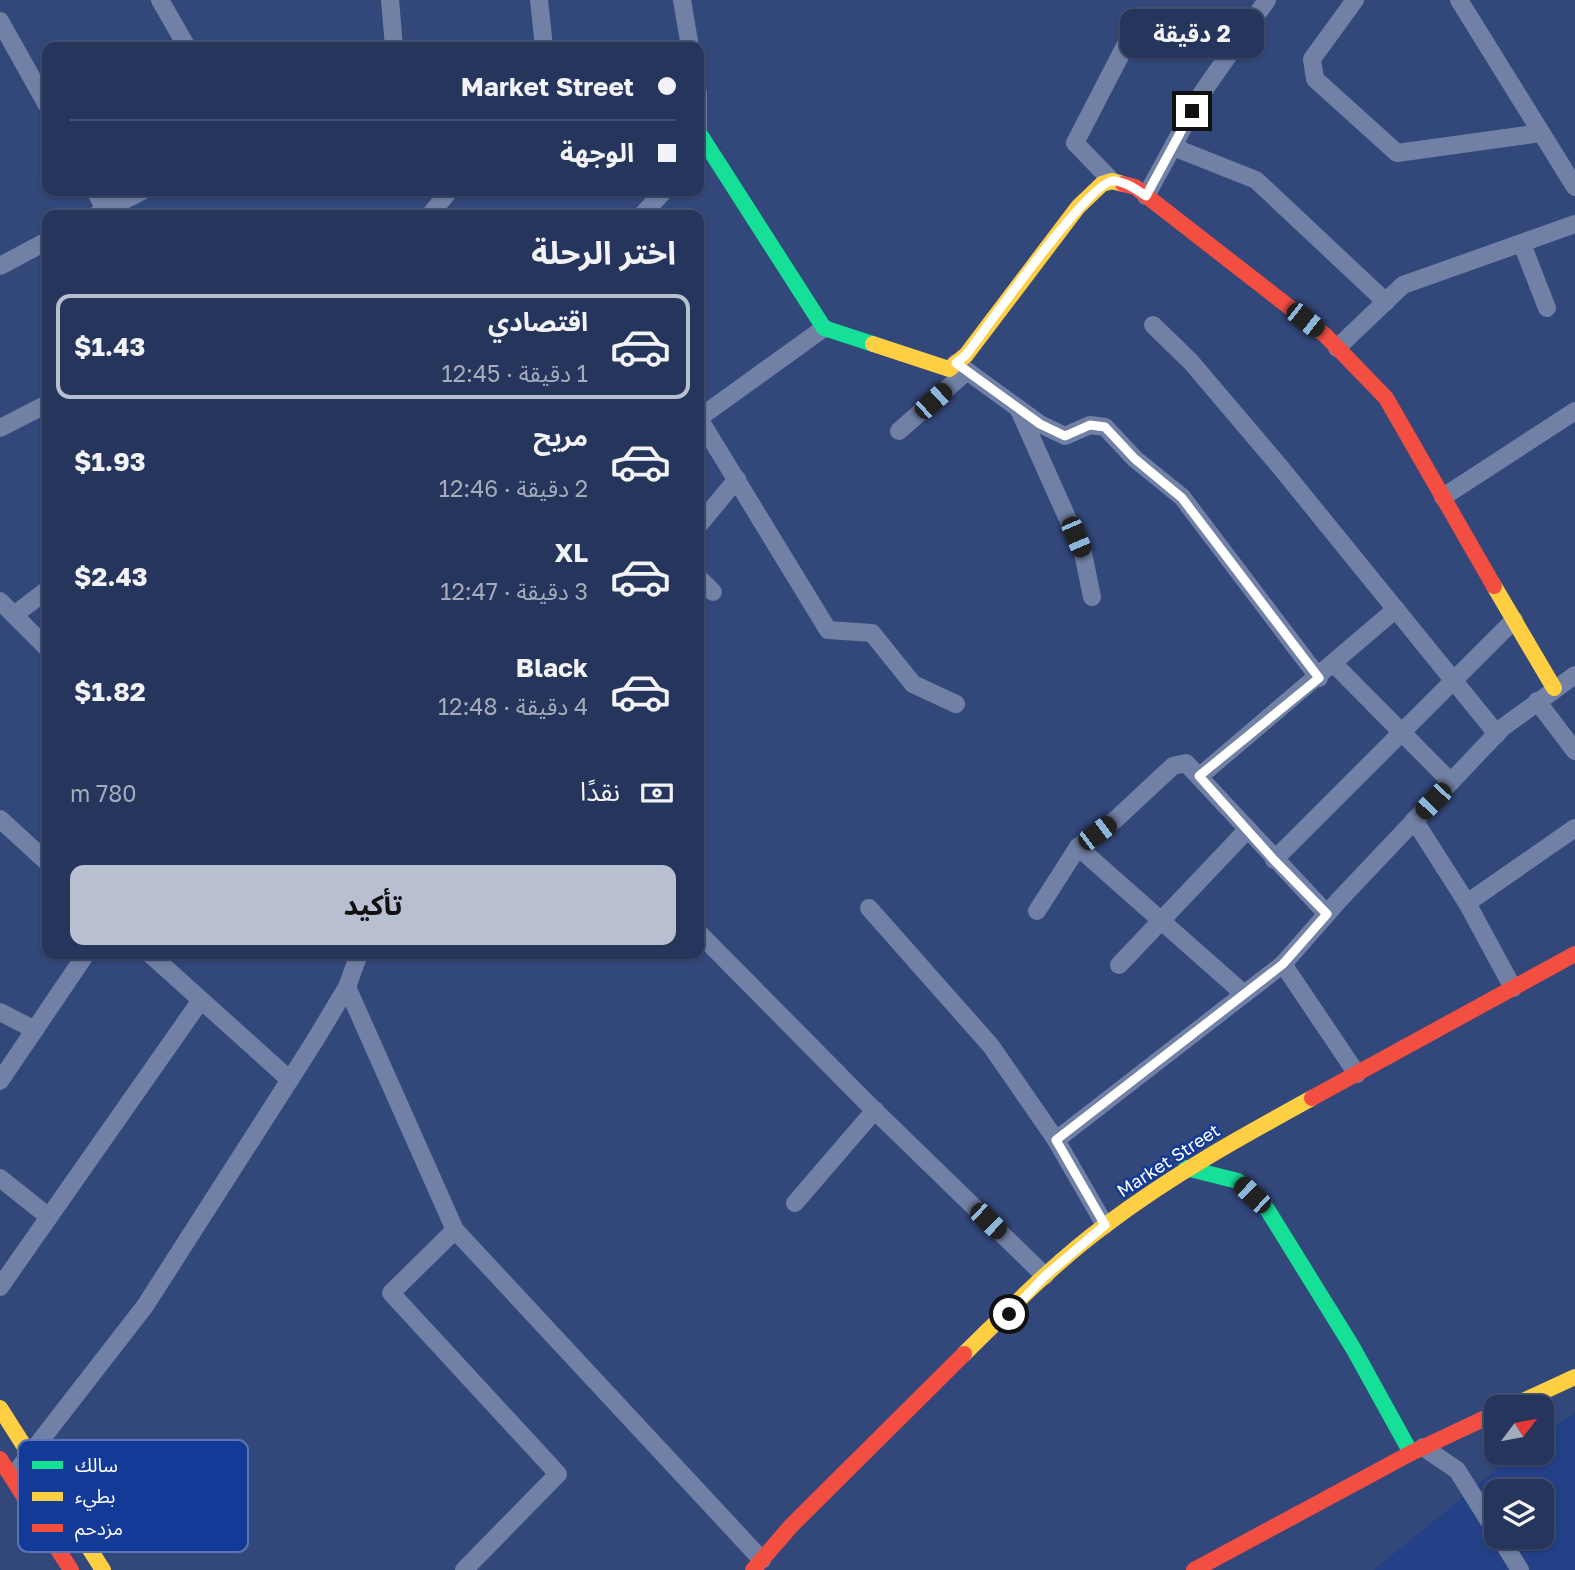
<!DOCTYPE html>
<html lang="ar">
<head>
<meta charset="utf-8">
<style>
	:root { --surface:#26355c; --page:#324065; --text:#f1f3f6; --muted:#a4abbb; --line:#425072; --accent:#b7bfd0 }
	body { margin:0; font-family:"Golos Text","Noto Sans Arabic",sans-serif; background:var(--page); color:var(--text); direction:rtl; height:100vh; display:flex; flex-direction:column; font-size:26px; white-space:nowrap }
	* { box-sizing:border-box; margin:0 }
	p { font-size:23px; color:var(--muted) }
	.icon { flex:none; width:38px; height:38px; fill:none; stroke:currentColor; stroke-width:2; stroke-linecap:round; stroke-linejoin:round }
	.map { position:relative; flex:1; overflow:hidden; direction:ltr }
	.details { position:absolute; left:42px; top:210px; width:662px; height:749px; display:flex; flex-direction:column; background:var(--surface); border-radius:14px; box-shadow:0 2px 5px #0004,0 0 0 2px var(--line); direction:rtl }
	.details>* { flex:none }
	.hud { position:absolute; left:42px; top:42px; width:662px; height:154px; border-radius:14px; box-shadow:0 2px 5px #0004,0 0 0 2px var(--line); direction:rtl; display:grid; align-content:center; height:154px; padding:0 28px; background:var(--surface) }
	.needle { width:46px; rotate:58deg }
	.tools { position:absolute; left:1484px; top:1395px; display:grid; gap:14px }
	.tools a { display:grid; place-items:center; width:70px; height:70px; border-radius:14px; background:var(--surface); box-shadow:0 2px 5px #0004,0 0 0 2px var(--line); font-size:35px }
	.end { position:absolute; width:32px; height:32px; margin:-16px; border:9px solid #fff; background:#111; box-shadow:0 0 0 4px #111 }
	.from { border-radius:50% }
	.bubble { position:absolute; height:49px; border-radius:14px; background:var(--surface); box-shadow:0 2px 5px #0004,0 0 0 2px var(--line); font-size:23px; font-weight:700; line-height:49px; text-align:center; direction:rtl }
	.car { position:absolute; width:21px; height:42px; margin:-21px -10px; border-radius:9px; box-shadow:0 0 5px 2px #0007; background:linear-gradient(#222 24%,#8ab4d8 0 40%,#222 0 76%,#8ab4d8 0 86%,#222 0) }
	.hud b { display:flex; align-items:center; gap:24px; height:66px; font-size:26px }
	.hud b+b { border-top:2px solid var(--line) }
	.hud i { width:18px; height:18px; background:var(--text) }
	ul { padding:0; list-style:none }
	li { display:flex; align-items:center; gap:21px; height:105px; margin:0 14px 10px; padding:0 14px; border:4px solid transparent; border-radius:14px }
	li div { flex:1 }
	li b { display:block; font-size:26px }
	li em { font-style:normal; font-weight:700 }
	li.current { border-color:var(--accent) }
	li>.icon { width:63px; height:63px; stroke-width:1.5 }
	h2 { padding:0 28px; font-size:32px; line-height:84px }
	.pay { display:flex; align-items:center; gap:18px; height:77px; padding:0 28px; font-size:26px }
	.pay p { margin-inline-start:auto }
	.action { display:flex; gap:14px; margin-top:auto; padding:14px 28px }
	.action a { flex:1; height:80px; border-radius:14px; background:var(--accent); color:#111; font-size:28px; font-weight:700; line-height:80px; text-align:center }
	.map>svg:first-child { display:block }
	.water { fill:#244086; fill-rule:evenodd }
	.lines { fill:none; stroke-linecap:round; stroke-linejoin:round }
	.street { stroke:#7180a5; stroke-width:18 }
	.fast { stroke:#16e098; stroke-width:16 }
	.slow { stroke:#ffcf43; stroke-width:16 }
	.jam { stroke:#f24e42; stroke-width:16 }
	.route { stroke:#fff; stroke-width:9 }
	.labels { text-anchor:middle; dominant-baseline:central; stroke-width:5; stroke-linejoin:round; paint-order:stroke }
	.street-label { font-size:18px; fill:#fff; stroke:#143a98 }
	.key { fill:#143a98; stroke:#5a75b7; stroke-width:2 }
	.key-label { font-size:19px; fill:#fff }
</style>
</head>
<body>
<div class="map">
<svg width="1575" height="1570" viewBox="0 0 1575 1570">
	<rect width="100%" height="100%" fill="#32477a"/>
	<!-- water -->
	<path class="water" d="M1575 1413V1570H1374L1517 1453 1542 1452V1434ZM1496 1491H1542V1536H1496Z"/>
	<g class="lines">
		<!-- street -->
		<g class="street">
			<polyline points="160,0 187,47"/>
			<polyline points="390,0 394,47"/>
			<polyline points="539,0 544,47"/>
			<polyline points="682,0 690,47"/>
			<polyline points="1355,0 1312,59 1315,79 1397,153 1541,133"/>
			<polyline points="1459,0 1575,187"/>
			<polyline points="0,21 47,105"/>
			<polyline points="698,93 698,143"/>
			<polyline points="1173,147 1256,180 1386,302"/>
			<polyline points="1112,181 1075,143 1138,21"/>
			<polyline points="95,191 106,210"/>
			<polyline points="1146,196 1202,93 1267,0"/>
			<polyline points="96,215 142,191"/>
			<polyline points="430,215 449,191"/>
			<polyline points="642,215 664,191"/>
			<polyline points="1522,244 1547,308"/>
			<polyline points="0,266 47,241"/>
			<polyline points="1153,325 1191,362 1281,468 1497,734"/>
			<polyline points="1337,348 1403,285 1575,224"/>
			<polyline points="956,363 1040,424 1065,436 1090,425 1105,427 1135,459 1182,497 1319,678"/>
			<polyline points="1019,410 1083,553 1092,597"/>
			<polyline points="698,417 828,630 872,633 913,684 956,704"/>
			<polyline points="699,418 824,328"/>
			<polyline points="0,428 47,404"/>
			<polyline points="899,431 967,371"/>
			<polyline points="1443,497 1575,411"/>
			<polyline points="698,526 737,479"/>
			<polyline points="698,577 713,592"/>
			<polyline points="0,601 47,648"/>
			<polyline points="14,615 47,590"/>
			<polyline points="1335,665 1451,782"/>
			<polyline points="1537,701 1575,751"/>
			<polyline points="1200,776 1396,609"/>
			<polyline points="0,819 47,862"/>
			<polyline points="1414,820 1467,903 1513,988"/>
			<polyline points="1078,847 1244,994"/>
			<polyline points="1274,860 1514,620"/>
			<polyline points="1467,903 1575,828"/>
			<polyline points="869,908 991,1046 1056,1140"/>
			<polyline points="1037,911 1078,847 1115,820 1173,766 1186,763 1327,914"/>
			<polyline points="698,932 868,1104 1045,1276"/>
			<polyline points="150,954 290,1080"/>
			<polyline points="1283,964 1357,1074"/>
			<polyline points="1119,965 1248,829"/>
			<polyline points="347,987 455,1230 762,1560"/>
			<polyline points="0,1012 35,1030"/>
			<polyline points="0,1081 86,954"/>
			<polyline points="0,1178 49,1217"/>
			<polyline points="795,1203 875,1110"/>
			<polyline points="1105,1225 1056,1140 1283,964 1340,899 1502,728 1575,675"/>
			<polyline points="455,1230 391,1293 558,1474 464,1570"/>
			<polyline points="0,1287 201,1000"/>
			<polyline points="1423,1447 1457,1470 1496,1532"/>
			<polyline points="13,1476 145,1306 314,1042 347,987 359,954"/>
			<polyline points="1499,1536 1520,1570"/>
		</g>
		<!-- fast -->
		<g class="fast">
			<polyline points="701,136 824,328 873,344"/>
			<polyline points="1186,1168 1238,1181 1267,1209 1353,1348 1411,1453"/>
		</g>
		<!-- slow -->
		<g class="slow">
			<polyline points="873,344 949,369 966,355 1078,207 1102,184 1112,181 1123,184"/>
			<polyline points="1494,586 1554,688"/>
			<path d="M964 1354C1010 1309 1055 1262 1107 1224 1172 1175 1241 1137 1312 1098"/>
			<polyline points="1510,1407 1575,1377"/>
			<polyline points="0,1408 103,1570"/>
		</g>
		<!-- jam -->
		<g class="jam">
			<polyline points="1123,184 1135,187 1325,335 1386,398 1494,586"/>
			<polyline points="1312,1098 1575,954"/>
			<polyline points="0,1459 71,1570"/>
			<polyline points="753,1570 791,1526 964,1354"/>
			<polyline points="1194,1570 1411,1453 1496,1413"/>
		</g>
	</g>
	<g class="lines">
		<!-- route -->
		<path class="route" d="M1009 1314 1045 1276 1105 1225 1056 1140 1283 964 1327 914 1274 860 1199 776 1319 678 1182 498 1135 459 1105 427 1090 425 1065 436 1040 424 956 363 966 355C985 330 1089 181 1113 181 1125 181 1137 190 1146 196L1192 111"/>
	</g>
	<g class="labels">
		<!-- street labels -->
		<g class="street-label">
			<text transform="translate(1168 1160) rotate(-33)">Market Street</text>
		</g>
	</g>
	<!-- legend -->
	<rect x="18" y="1440" width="230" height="112" rx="10" class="key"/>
	<rect x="32" y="1461" width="31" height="8" fill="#16e098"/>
	<rect x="32" y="1492" width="31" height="9" fill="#ffcf43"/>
	<rect x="32" y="1524" width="31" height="8" fill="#f24e42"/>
	<g class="key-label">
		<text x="75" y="1472">سالك</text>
		<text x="75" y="1503">بطيء</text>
		<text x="75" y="1535">مزدحم</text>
	</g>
</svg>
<div class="tools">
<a><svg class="needle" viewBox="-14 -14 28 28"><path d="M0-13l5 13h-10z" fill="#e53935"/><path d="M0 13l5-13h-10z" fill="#a4abbb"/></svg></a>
<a><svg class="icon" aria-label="layers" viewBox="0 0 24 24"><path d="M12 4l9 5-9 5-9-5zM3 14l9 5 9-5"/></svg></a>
</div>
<i class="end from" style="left:1009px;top:1314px"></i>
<i class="end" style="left:1192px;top:111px"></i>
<div class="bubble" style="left:1120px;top:9px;width:144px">2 دقيقة</div>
<i class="car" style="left:1305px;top:320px;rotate:128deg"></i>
<i class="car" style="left:933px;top:401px;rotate:48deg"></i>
<i class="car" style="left:1076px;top:537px;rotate:157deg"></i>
<i class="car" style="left:1433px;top:801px;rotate:224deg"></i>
<i class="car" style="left:1097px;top:833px;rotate:53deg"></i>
<i class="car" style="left:1252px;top:1195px;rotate:314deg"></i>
<i class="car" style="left:988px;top:1221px;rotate:134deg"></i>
<div class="hud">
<b><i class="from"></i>Market Street</b>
<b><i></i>الوجهة</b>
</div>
<section class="details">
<h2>اختر الرحلة</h2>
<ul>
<li class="current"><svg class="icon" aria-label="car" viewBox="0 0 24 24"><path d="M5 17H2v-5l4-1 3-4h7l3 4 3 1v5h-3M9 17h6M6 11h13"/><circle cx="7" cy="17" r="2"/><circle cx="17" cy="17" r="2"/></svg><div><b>اقتصادي</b><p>1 دقيقة · 12:45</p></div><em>$1.43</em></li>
<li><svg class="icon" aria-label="car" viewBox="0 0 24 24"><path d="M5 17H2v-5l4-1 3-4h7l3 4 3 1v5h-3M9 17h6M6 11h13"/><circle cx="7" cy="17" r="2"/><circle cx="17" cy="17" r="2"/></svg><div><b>مريح</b><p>2 دقيقة · 12:46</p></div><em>$1.93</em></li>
<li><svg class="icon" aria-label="car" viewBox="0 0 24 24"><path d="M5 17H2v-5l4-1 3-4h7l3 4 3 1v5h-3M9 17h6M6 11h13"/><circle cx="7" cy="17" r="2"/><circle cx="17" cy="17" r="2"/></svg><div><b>XL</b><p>3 دقيقة · 12:47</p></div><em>$2.43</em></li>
<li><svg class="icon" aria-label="car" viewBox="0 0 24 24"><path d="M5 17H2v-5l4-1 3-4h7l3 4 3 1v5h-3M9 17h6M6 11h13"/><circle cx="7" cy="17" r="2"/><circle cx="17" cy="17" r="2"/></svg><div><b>Black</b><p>4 دقيقة · 12:48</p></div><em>$1.82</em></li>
</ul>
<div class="pay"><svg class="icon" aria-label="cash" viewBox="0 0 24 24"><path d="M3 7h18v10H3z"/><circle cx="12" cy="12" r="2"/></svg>نقدًا<p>780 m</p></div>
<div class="action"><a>تأكيد</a></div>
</section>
</div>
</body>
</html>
